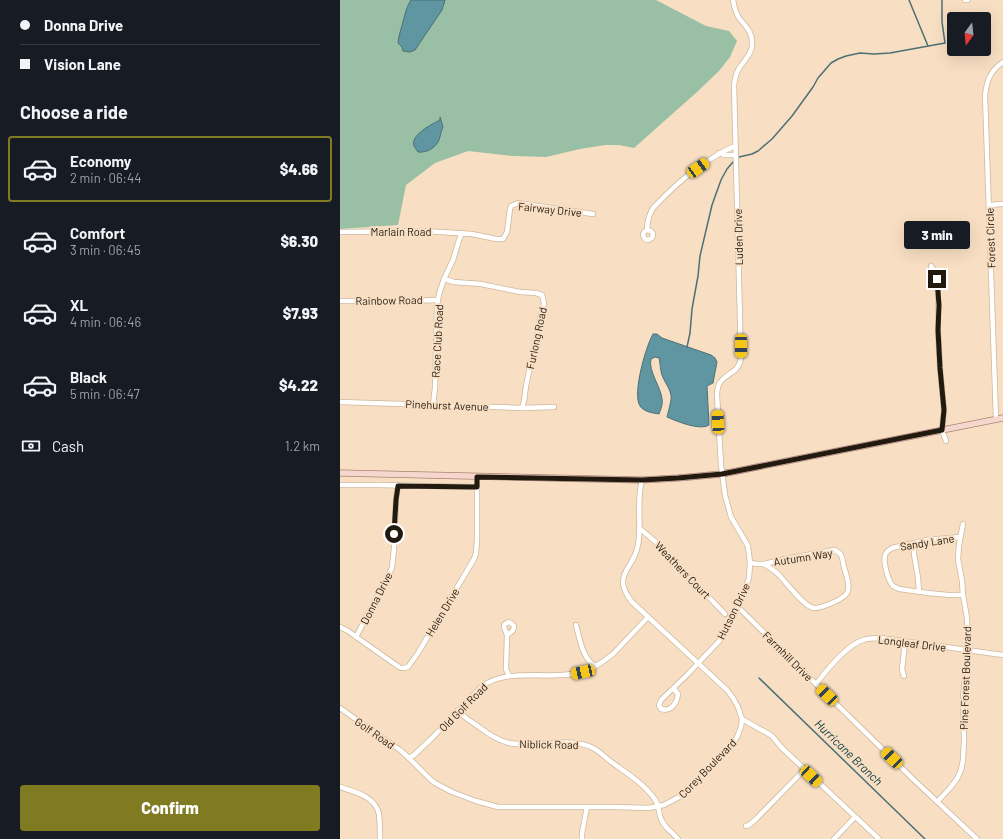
<!DOCTYPE html>
<html lang="en">
<head>
<meta charset="utf-8">
<style>
	:root { --surface:#171b24; --page:#20242c; --text:#f1f3f6; --muted:#9ea1a6; --line:#363941; --accent:#807b21 }
	body { margin:0; font-family:Barlow,sans-serif; background:var(--page); color:var(--text); height:100vh; display:flex; flex-direction:column; font-size:15px; white-space:nowrap }
	* { box-sizing:border-box; margin:0 }
	p { font-size:13px; color:var(--muted) }
	.icon { flex:none; width:22px; height:22px; fill:none; stroke:currentColor; stroke-width:2; stroke-linecap:round; stroke-linejoin:round }
	.map { position:relative; flex:1; overflow:hidden }
	.drawer { display:flex; flex-direction:column; background:var(--surface); width:340px }
	.drawer>* { flex:none }
	.hud { display:grid; align-content:center; height:88px; padding:0 20px; background:var(--surface) }
	.needle { width:26px; rotate:195deg }
	.buttons { position:absolute; left:607px; top:12px; display:grid; gap:8px }
	.buttons a { display:grid; place-items:center; width:44px; height:44px; border-radius:4px; background:var(--surface); box-shadow:0 4px 16px #0002; font-size:20px }
	.end { position:absolute; width:18px; height:18px; margin:-9px; border:5px solid #22190f; background:#fff; box-shadow:0 0 0 2px #fff }
	.from { border-radius:50% }
	.bubble { position:absolute; height:28px; border-radius:4px; background:var(--surface); box-shadow:0 4px 16px #0002; font-size:13px; font-weight:800; line-height:28px; text-align:center }
	.car { position:absolute; width:12px; height:24px; margin:-12px -6px; border-radius:5px; box-shadow:0 0 3px 1px #0007; background:linear-gradient(#f5c518 24%,#345 0 40%,#f5c518 0 76%,#345 0 86%,#f5c518 0) }
	.hud b { display:flex; align-items:center; gap:14px; height:38px; font-size:15px }
	.hud b+b { border-top:1px solid var(--line) }
	.hud i { width:10px; height:10px; background:var(--text) }
	ul { padding:0; list-style:none }
	li { display:flex; align-items:center; gap:12px; height:66px; margin:0 8px 6px; padding:0 12px; border:2px solid transparent; border-radius:4px }
	li div { flex:1 }
	li b { display:block; font-size:15px }
	li em { font-style:normal; font-weight:800 }
	li.current { border-color:var(--accent) }
	li>.icon { width:36px; height:36px; stroke-width:1.5 }
	h2 { padding:0 20px; font-size:18px; line-height:48px }
	.pay { display:flex; align-items:center; gap:10px; height:44px; padding:0 20px; font-size:15px }
	.pay p { margin-inline-start:auto }
	.cta { display:flex; gap:8px; margin-top:auto; padding:8px 20px }
	.cta a { flex:1; height:46px; border-radius:4px; background:var(--accent); color:#fff; font-size:16px; font-weight:800; line-height:46px; text-align:center }
	main { display:flex; flex:1; min-height:0 }
	.map>svg:first-child { display:block }
	.green { fill:#99c0a4 }
	.water { fill:#6096a1; stroke:#4d7075 }
	.lines { fill:none; stroke-linecap:round; stroke-linejoin:round }
	.stream { stroke:#4d7075; stroke-width:1.5 }
	.minor-casing { stroke:#cfb79b; stroke-width:6 }
	.major-casing { stroke:#a98374; stroke-width:7 }
	.minor { stroke:#fff; stroke-width:4.5 }
	.major { stroke:#f7d7cd; stroke-width:5.5 }
	.route { stroke:#22190f; stroke-width:5 }
	.labels { text-anchor:middle; dominant-baseline:central; stroke-width:4; stroke-linejoin:round; paint-order:stroke }
	.street-label { font-size:11px; fill:#22190f; stroke:#f8dfc3 }
	.water-label { font-size:12px; font-style:italic; fill:#033942; stroke:#f8dfc3 }
</style>
</head>
<body>
<main>
<section class="drawer">
<div class="hud">
<b><i class="from"></i>Donna Drive</b>
<b><i></i>Vision Lane</b>
</div>
<h2>Choose a ride</h2>
<ul>
<li class="current"><svg class="icon" aria-label="car" viewBox="0 0 24 24"><path d="M5 17H2v-5l4-1 3-4h7l3 4 3 1v5h-3M9 17h6M6 11h13"/><circle cx="7" cy="17" r="2"/><circle cx="17" cy="17" r="2"/></svg><div><b>Economy</b><p>2 min · 06:44</p></div><em>$4.66</em></li>
<li><svg class="icon" aria-label="car" viewBox="0 0 24 24"><path d="M5 17H2v-5l4-1 3-4h7l3 4 3 1v5h-3M9 17h6M6 11h13"/><circle cx="7" cy="17" r="2"/><circle cx="17" cy="17" r="2"/></svg><div><b>Comfort</b><p>3 min · 06:45</p></div><em>$6.30</em></li>
<li><svg class="icon" aria-label="car" viewBox="0 0 24 24"><path d="M5 17H2v-5l4-1 3-4h7l3 4 3 1v5h-3M9 17h6M6 11h13"/><circle cx="7" cy="17" r="2"/><circle cx="17" cy="17" r="2"/></svg><div><b>XL</b><p>4 min · 06:46</p></div><em>$7.93</em></li>
<li><svg class="icon" aria-label="car" viewBox="0 0 24 24"><path d="M5 17H2v-5l4-1 3-4h7l3 4 3 1v5h-3M9 17h6M6 11h13"/><circle cx="7" cy="17" r="2"/><circle cx="17" cy="17" r="2"/></svg><div><b>Black</b><p>5 min · 06:47</p></div><em>$4.22</em></li>
</ul>
<div class="pay"><svg class="icon" aria-label="cash" viewBox="0 0 24 24"><path d="M3 7h18v10H3z"/><circle cx="12" cy="12" r="2"/></svg>Cash<p>1.2 km</p></div>
<div class="cta"><a>Confirm</a></div>
</section>
<div class="map">
<svg width="663" height="839" viewBox="0 0 663 839">
	<rect width="100%" height="100%" fill="#f8dfc3"/>
	<!-- green -->
	<polygon class="green" points="0,0 316,0 366,26 389,31 397,41 390,57 379,71 357,92 294,148 279,145 265,145 240,149 206,157 173,156 128,151 95,163 66,185 58,225 0,229"/>
	<!-- water -->
	<g class="water">
		<path d="M71 0H105L102 10 75 50 70 52 63 51 62 47 58 43C59 33 62 27 64 18 66 11 67 6 71 0Z"/>
		<path d="M100 117 103 127C101 131 100 139 98 142 94 149 85 153 78 152 77 150 75 148 74 146 70 135 92 124 100 120Z"/>
		<path d="M313 334H317L322 338 371 355 375 358 377 362 373 383 367 386 369 425C360 431 336 421 327 417 328 412 332 400 331 395 329 386 322 379 321 371 320 366 320 362 319 358L315 357 311 359C308 371 321 387 322 399 323 404 321 409 319 414 313 413 304 412 300 406 292 394 306 346 313 334Z"/>
	</g>
	<g class="lines">
		<!-- stream -->
		<g class="stream">
			<polyline points="569,0 588,46"/>
			<polyline points="399,157 412,154 418,151 432,139 452,116 473,87 478,78 491,63 498,59 506,56 520,53 534,54 550,53 605,43 602,22 602,0"/>
			<polyline points="347,347 350,333 352,309 358,276 360,256 372,205 381,180 387,169 393,162"/>
			<polyline points="419,678 585,839"/>
		</g>
		<!-- minor casing -->
		<g class="minor-casing">
			<g id="minor">
				<polyline points="625,0 628,0"/>
				<polyline points="379,153 385,155 396,155"/>
				<polyline points="649,205 663,204"/>
				<path d="M307 230 311 231 313 234 312 238 308 240 305 239 303 235 304 232 307 230C307 221 309 215 313 208 329 191 344 177 363 164 374 157 383 150 396 146"/>
				<polyline points="0,232 84,231 132,234 156,239 163,239 167,232 170,209 171,206 178,203 253,214"/>
				<polyline points="591,266 596,273 598,289 598,330 600,368 604,410 602,430 606,441"/>
				<polyline points="104,279 114,282 141,284 180,292 196,293 202,295 203,298 204,304 199,323 195,348 190,367 186,386 184,401 182,408"/>
				<polyline points="0,301 67,301 98,300"/>
				<polyline points="0,402 182,408 214,407"/>
				<polyline points="93,405 95,388 97,306 99,294 104,279 113,260 119,240 122,233"/>
				<path d="M656 419 645 95C647 80 650 71 663 62"/>
				<polyline points="0,485 37,485 137,487"/>
				<polyline points="299,528 317,543 328,557 361,589 385,614"/>
				<path d="M620 537 587 540 552 548C549 550 546 551 545 555 543 562 548 581 553 586 555 587 557 588 559 589 580 592 602 596 623 595"/>
				<polyline points="574,543 574,554 578,578 579,592"/>
				<path d="M494 550C497 551 499 552 501 555 503 559 503 563 504 567 506 575 510 583 508 591 506 599 482 608 474 608 464 607 446 582 439 575 434 570 429 567 424 564L445 559Z"/>
				<polyline points="410,563 418,564 424,564"/>
				<polyline points="398,607 476,684 573,779 637,839"/>
				<path d="M236 625C240 639 242 658 255 666"/>
				<path d="M0 627 8 631 22 641 59 667C62 669 65 668 68 667L78 653 134 559 136 553 137 540V477"/>
				<path d="M167 635 164 627V625L168 622 171 623 174 626C174 631 171 632 167 635L166 669 169 676"/>
				<polyline points="16,637 52,568 54,548 56,499 58,485"/>
				<polyline points="564,676 562,670 565,642"/>
				<path d="M476 684C486 671 507 645 523 640 529 638 535 638 541 638L663 655"/>
				<path d="M334 689 338 694C337 703 331 712 321 709L319 705 321 700 347 675 382 638 398 607 409 578 410 563 408 546 391 517 385 495 381 465 377 395C377 390 378 384 382 380 390 372 398 372 401 359L394 85C395 78 396 72 400 67 405 59 413 53 412 42 412 31 405 26 399 18 395 12 394 6 393 0"/>
				<path d="M0 708 27 727 60 750 69 758 90 779 95 783 112 792 136 801 158 807H276L308 808 324 805 339 797 348 790 383 754 391 746 397 737 401 727 402 719 398 707 393 698 387 690 292 602C288 597 283 590 283 582 283 572 290 566 294 557 296 553 297 549 298 545 302 524 296 501 302 480"/>
				<path d="M118 710C123 717 132 722 139 727 148 734 157 740 169 743 194 748 230 736 253 748 259 751 265 757 270 761 285 772 303 783 314 798 321 807 317 812 322 821 325 828 333 833 338 839"/>
				<polyline points="402,719 427,733 432,736 442,748 539,839"/>
				<path d="M69 758 74 755 92 738 141 687C166 668 202 679 232 674 247 672 261 664 273 654L308 617"/>
				<path d="M0 787C15 792 35 796 39 814 40 822 40 831 40 839"/>
				<polyline points="598,801 610,788 617,779 621,770 623,760 624,741 623,697 628,651 627,618 623,595 622,581 618,559 619,545 623,524"/>
				<polyline points="406,826 409,825 416,819 465,769"/>
				<polyline points="242,839 242,833 247,807"/>
				<polyline points="494,839 515,817"/>
			</g>
		</g>
		<!-- major casing -->
		<g class="major-casing">
			<polyline id="major" points="0,473 302,480 338,478 382,474 663,418"/>
		</g>
		<!-- minor -->
		<use href="#minor" class="minor"/>
		<!-- major -->
		<use href="#major" class="major"/>
	</g>
	<g class="lines">
		<!-- route -->
		<polyline class="route" points="54,534 56,500 58,486 137,487 137,477 302,480 338,478 382,474 602,430 604,410 600,368 598,330 599,305 597,279"/>
	</g>
	<g class="labels">
		<!-- street labels -->
		<g class="street-label">
			<text transform="translate(210 209) rotate(6)">Fairway Drive</text>
			<text x="61" y="231">Marlain Road</text>
			<text transform="translate(398 237) rotate(-91)">Luden Drive</text>
			<text transform="translate(650 238) rotate(-92)">Forest Circle</text>
			<text transform="translate(49 300) rotate(-1)">Rainbow Road</text>
			<text transform="translate(196 338) rotate(-78)">Furlong Road</text>
			<text transform="translate(97 341) rotate(-87)">Race Club Road</text>
			<text transform="translate(107 405) rotate(2)">Pinehurst Avenue</text>
			<text transform="translate(587 542) rotate(-9)">Sandy Lane</text>
			<text transform="translate(463 557) rotate(-9)">Autumn Way</text>
			<text transform="translate(343 570) rotate(46)">Weathers Court</text>
			<text transform="translate(36 598) rotate(-63)">Donna Drive</text>
			<text transform="translate(393 611) rotate(-64)">Hutson Drive</text>
			<text transform="translate(102 612) rotate(-59)">Helen Drive</text>
			<text transform="translate(572 643) rotate(7)">Longleaf Drive</text>
			<text transform="translate(448 656) rotate(45)">Farmhill Drive</text>
			<text transform="translate(625 678) rotate(-88)">Pine Forest Boulevard</text>
			<text transform="translate(123 707) rotate(-45)">Old Golf Road</text>
			<text transform="translate(35 733) rotate(35)">Golf Road</text>
			<text transform="translate(209 744) rotate(1)">Niblick Road</text>
			<text transform="translate(367 768) rotate(-46)">Corey Boulevard</text>
		</g>
		<!-- water labels -->
		<g class="water-label">
			<text transform="translate(509 752) rotate(44)">Hurricane Branch</text>
		</g>
	</g>
</svg>
<div class="buttons">
<a><svg class="needle" viewBox="-14 -14 28 28"><path d="M0-13l5 13h-10z" fill="#e53935"/><path d="M0 13l5-13h-10z" fill="#9ea1a6"/></svg></a>
</div>
<i class="end from" style="left:54px;top:534px"></i>
<i class="end" style="left:597px;top:279px"></i>
<div class="bubble" style="left:564px;top:221px;width:66px">3 min</div>
<i class="car" style="left:358px;top:168px;rotate:55deg"></i>
<i class="car" style="left:401px;top:346px;rotate:180deg"></i>
<i class="car" style="left:378px;top:422px;rotate:357deg"></i>
<i class="car" style="left:243px;top:672px;rotate:258deg"></i>
<i class="car" style="left:487px;top:695px;rotate:314deg"></i>
<i class="car" style="left:552px;top:758px;rotate:314deg"></i>
<i class="car" style="left:471px;top:776px;rotate:133deg"></i>
</div>
</main>
</body>
</html>
